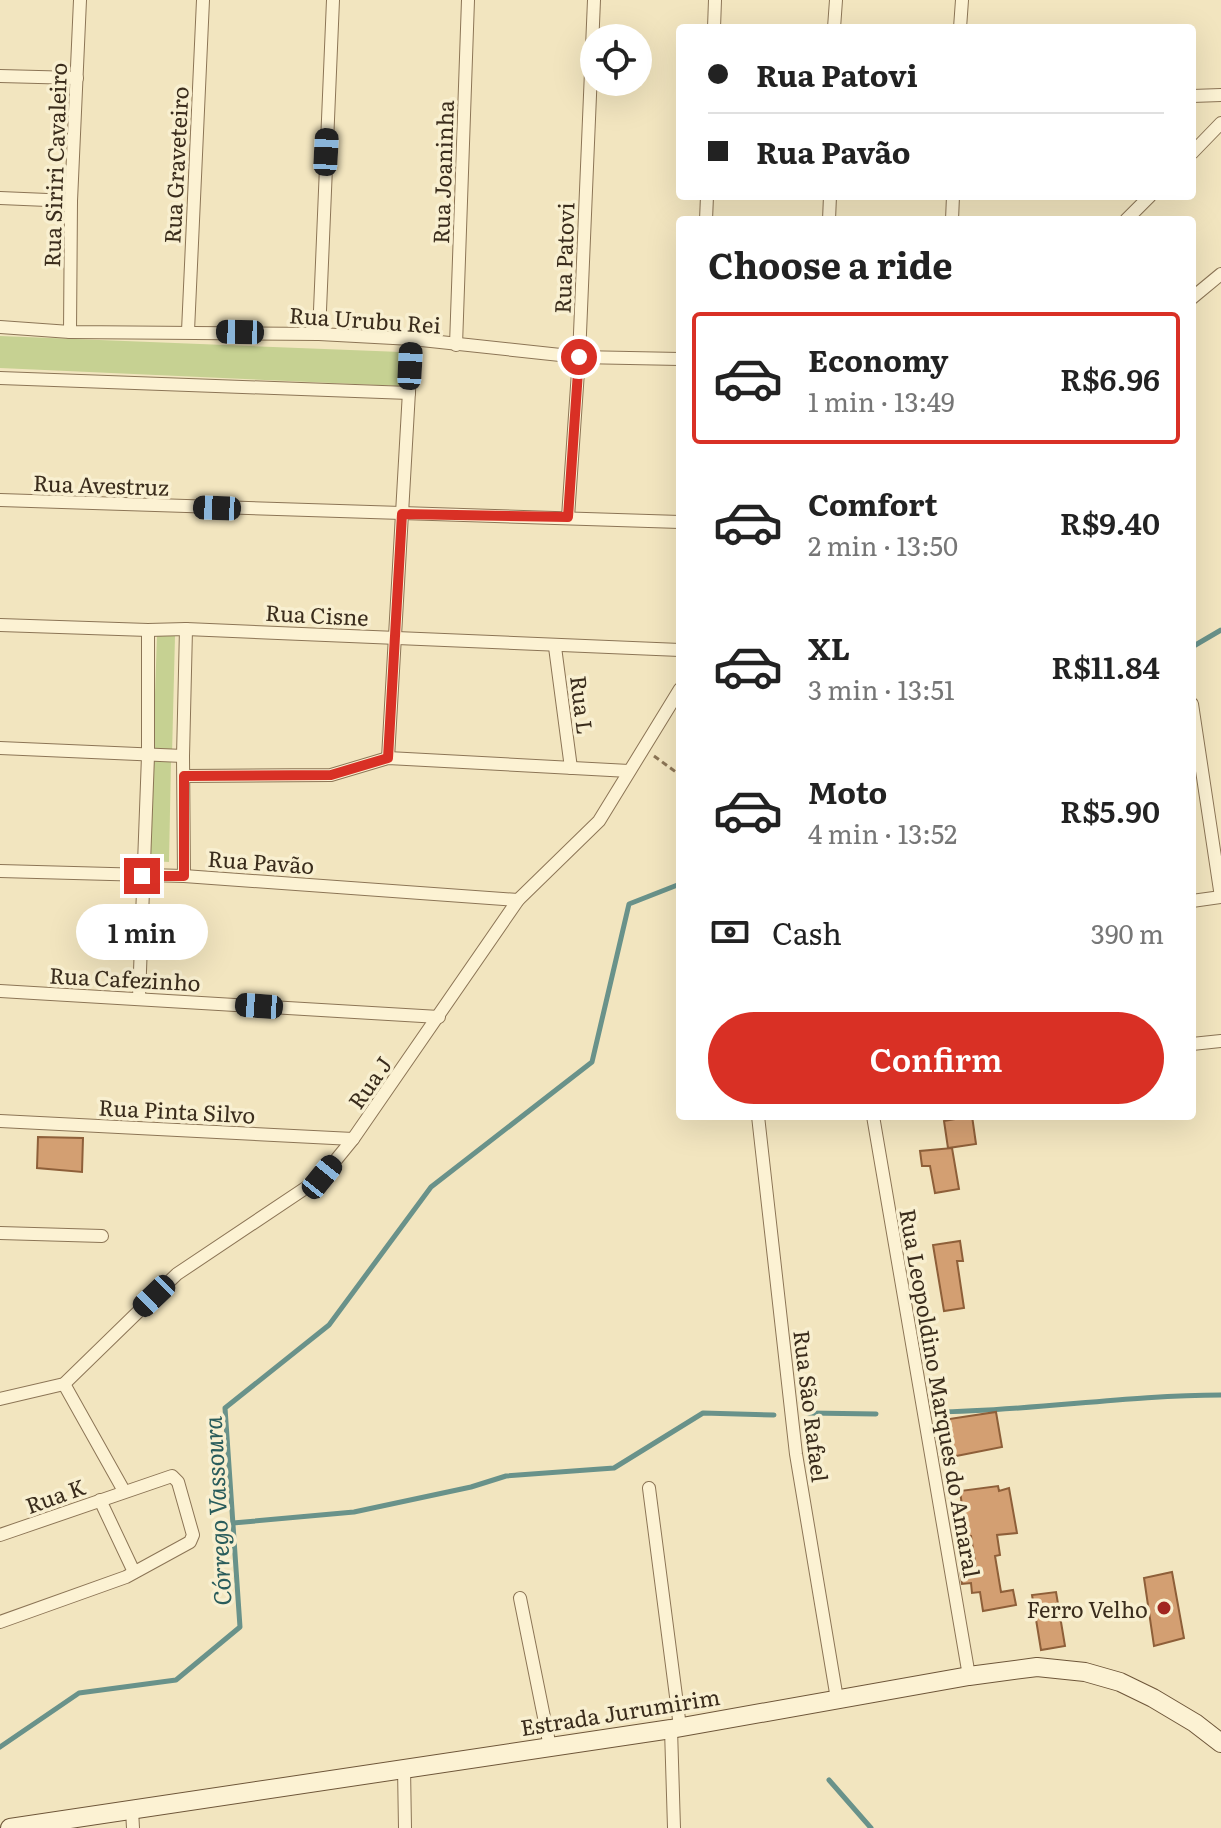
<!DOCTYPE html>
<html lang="en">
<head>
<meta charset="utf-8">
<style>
	:root { --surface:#fff; --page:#f6f6f6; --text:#222; --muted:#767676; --line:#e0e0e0; --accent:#d93025 }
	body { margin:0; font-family:Literata,serif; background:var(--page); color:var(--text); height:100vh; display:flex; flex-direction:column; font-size:30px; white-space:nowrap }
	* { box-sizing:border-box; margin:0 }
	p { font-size:26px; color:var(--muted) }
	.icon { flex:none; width:44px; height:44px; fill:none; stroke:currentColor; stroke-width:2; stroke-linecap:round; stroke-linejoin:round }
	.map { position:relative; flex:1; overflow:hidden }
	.drawer { position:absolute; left:676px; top:216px; width:520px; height:904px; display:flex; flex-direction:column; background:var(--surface); border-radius:8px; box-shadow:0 8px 32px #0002 }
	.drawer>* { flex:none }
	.top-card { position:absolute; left:676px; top:24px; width:520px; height:176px; border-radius:8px; box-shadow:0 8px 32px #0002; display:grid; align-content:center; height:176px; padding:0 32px; background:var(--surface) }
	.controls { position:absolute; left:580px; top:24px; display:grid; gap:16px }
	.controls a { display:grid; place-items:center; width:72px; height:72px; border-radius:50%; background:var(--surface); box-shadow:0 8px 32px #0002; font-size:40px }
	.end { position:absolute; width:36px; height:36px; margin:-18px; border:10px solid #d93025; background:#fff; box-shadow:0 0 0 4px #fff }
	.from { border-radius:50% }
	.bubble { position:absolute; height:56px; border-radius:28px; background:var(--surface); box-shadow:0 8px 32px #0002; font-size:26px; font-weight:600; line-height:56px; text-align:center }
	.car { position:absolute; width:24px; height:48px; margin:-24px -12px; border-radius:10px; box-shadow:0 0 6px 2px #0007; background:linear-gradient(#222 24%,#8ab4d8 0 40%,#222 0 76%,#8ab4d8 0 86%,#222 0) }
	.top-card b { display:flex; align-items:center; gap:28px; height:76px; font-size:30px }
	.top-card b+b { border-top:2px solid var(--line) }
	.top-card i { width:20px; height:20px; background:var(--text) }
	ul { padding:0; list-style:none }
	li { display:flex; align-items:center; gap:24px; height:132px; margin:0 16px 12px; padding:0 16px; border:4px solid transparent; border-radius:8px }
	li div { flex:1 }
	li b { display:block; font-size:30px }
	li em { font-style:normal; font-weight:600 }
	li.selected { border-color:var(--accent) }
	li>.icon { width:72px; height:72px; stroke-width:1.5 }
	h2 { padding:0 32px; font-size:36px; line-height:96px }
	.pay { display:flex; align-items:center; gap:20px; height:88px; padding:0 32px; font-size:30px }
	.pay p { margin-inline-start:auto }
	.button { display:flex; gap:16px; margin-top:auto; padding:16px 32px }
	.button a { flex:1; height:92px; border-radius:48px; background:var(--accent); color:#fff; font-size:32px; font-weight:600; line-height:92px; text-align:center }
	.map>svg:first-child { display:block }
	.green { fill:#c6d192 }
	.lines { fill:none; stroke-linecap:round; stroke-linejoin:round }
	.stream { stroke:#69928a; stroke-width:5 }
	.building { fill:#d39f72; stroke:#8e5f39; stroke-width:2 }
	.minor-casing { stroke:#8c7556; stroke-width:14 }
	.secondary-casing { stroke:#6e5639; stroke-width:20 }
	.path { stroke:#8c7556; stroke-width:3; stroke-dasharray:6 4; stroke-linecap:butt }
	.minor { stroke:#fcf2d3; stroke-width:12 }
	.secondary { stroke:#fcf2d3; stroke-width:18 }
	.route { stroke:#d93025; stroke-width:10 }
	.poi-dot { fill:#a12620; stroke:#f8efd0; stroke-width:3 }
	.labels { text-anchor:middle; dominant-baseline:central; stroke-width:7; stroke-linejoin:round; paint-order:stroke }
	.street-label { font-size:22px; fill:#3a2c1c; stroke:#f8efd0 }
	.poi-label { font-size:22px; fill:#3a2c1c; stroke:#f8efd0; text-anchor:end }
	.water-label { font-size:24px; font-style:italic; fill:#295c5b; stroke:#f8efd0 }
</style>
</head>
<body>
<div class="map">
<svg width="1221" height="1828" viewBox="0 0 1221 1828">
	<rect width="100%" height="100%" fill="#f2e5bf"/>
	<!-- green -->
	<g class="green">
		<polygon points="0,336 401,352 400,386 0,368"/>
		<polygon points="157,636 175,636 172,754 153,753"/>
		<polygon points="152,761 171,761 169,862 150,861"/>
	</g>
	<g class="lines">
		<!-- stream -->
		<g class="stream">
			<polyline points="1192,647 1221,630"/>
			<path d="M936 1412C1031 1411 1126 1395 1221 1395"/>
			<polyline points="809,1413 876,1414"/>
			<polyline points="233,1523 354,1512 471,1487 506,1476 614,1468 703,1413 774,1415"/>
			<polyline points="0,1747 79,1693 176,1680 240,1627 225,1408 329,1325 431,1187 592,1062 629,904 680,884"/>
			<polyline points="829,1780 871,1828"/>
		</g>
	</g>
	<!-- building -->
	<g class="building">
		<polygon points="972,1116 976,1144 948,1148 944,1121"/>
		<polygon points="38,1137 83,1138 82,1172 37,1168"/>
		<polygon points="952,1148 959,1189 935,1193 930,1166 922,1166 920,1151"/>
		<polygon points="960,1241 963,1261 957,1261 964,1308 944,1311 933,1245"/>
		<polygon points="996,1412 1002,1447 941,1459 936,1421"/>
		<polygon points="998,1486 999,1491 1009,1488 1017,1533 997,1535 1000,1555 995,1556 1001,1592 1013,1590 1016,1605 983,1611 980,1592 972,1593 971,1583 962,1584 960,1570 976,1568 971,1536 962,1537 960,1521 964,1520 960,1491"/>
		<polygon points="1172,1572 1184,1638 1154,1646 1144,1578"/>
		<polygon points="1056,1592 1065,1646 1041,1650 1032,1595"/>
	</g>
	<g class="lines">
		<!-- minor casing -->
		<g class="minor-casing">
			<g id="minor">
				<polyline points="714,28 715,0"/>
				<polyline points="834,28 836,0"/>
				<polyline points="960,28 962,0"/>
				<polyline points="0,76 77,78"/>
				<polyline points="1192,96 1221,95"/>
				<polyline points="1192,153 1221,123"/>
				<polyline points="0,198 71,201"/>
				<polyline points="706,220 707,196"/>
				<polyline points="829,220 830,196"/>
				<polyline points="952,220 953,196"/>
				<polyline points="1126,220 1150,196"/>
				<polyline points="1192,298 1221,274"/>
				<polyline points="0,327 70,332 319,334 412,339 579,357 680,359"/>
				<polyline points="188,331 203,0"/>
				<polyline points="70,332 71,201 80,0"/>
				<polyline points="319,334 333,0"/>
				<polyline points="456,345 468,0"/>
				<polyline points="0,378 409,393"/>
				<polyline points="0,500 680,522"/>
				<polyline points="568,517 579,357 594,0"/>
				<polyline points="0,625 148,630 186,629 680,650"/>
				<polyline points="555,647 571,768"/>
				<polyline points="1192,704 1221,897"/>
				<polyline points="0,748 183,756"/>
				<polyline points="388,758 412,339"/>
				<polyline points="184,776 331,775 388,758 629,771"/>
				<polyline points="0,871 184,876 518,900"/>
				<polyline points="184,876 183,756 186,629"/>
				<polyline points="1192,901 1221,897"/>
				<polyline points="0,991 439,1017"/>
				<polyline points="139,998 148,756 148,630"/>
				<polyline points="1192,1044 1221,1041"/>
				<polyline points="758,1116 796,1454 837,1699"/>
				<polyline points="873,1116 969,1676"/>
				<polyline points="0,1121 353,1139"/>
				<polyline points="0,1233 102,1236"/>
				<polyline points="64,1384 124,1491"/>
				<polyline points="0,1399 64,1384 177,1274 322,1177 353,1139 518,900 599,821 680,689"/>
				<polyline points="649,1488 680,1727"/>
				<polyline points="100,1500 134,1572"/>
				<polyline points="0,1535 172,1476 178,1482 193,1535 190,1542 126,1577 0,1622"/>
				<polyline points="520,1598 550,1747"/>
				<polyline points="671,1729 674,1828"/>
				<polyline points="404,1768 405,1828"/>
				<polyline points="132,1810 133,1828"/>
			</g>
		</g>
		<!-- secondary casing -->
		<g class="secondary-casing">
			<polyline id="secondary" points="10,1828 671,1729 969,1676 1037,1667 1085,1672 1120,1682 1153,1698 1195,1723 1221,1743"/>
		</g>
		<!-- path -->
		<polyline class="path" points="654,756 680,775"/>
		<!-- minor -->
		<use href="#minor" class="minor"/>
		<!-- secondary -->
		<use href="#secondary" class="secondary"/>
	</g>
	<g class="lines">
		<!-- route -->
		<polyline class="route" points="142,876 184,876 184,776 331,775 388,758 402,514 568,517 579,357"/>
	</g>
	<!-- markers -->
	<circle class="poi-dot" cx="1164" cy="1608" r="8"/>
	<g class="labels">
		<!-- street labels -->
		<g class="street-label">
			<text transform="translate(54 165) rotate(-88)">Rua Siriri Cavaleiro</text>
			<text transform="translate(175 165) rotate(-87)">Rua Graveteiro</text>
			<text transform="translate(442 172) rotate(-88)">Rua Joaninha</text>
			<text transform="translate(563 258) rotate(-88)">Rua Patovi</text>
			<text transform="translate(365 319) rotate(4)">Rua Urubu Rei</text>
			<text transform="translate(101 484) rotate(2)">Rua Avestruz</text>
			<text transform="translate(317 614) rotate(3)">Rua Cisne</text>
			<text transform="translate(583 705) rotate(83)">Rua L</text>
			<text transform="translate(261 861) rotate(4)">Rua Pavão</text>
			<text transform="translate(125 978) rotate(3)">Rua Cafezinho</text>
			<text transform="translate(369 1082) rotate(-55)">Rua J</text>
			<text transform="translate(177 1110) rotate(3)">Rua Pinta Silvo</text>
			<text transform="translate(941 1393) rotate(80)">Rua Leopoldino Marques do Amaral</text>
			<text transform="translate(812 1406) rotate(83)">Rua São Rafael</text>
			<text transform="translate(55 1495) rotate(-20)">Rua K</text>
			<text transform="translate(620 1711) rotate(-9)">Estrada Jurumirim</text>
		</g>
		<!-- poi labels -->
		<g class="poi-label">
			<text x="1148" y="1608">Ferro Velho</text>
		</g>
		<!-- water labels -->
		<g class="water-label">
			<text transform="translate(216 1511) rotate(-93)">Córrego Vassoura</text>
		</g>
	</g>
</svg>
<div class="controls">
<a><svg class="icon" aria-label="locate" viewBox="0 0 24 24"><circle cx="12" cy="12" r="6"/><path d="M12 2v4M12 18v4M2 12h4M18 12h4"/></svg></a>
</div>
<i class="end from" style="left:579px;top:357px"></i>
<i class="end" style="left:142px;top:876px"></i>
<div class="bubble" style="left:76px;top:904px;width:132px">1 min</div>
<i class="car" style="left:326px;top:152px;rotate:3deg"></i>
<i class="car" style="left:240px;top:332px;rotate:271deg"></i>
<i class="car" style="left:410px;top:366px;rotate:3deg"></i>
<i class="car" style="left:217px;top:508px;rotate:272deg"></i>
<i class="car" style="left:259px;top:1006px;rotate:274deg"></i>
<i class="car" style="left:322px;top:1177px;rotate:39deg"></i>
<i class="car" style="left:154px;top:1296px;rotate:226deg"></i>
<div class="top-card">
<b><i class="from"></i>Rua Patovi</b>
<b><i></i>Rua Pavão</b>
</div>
<section class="drawer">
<h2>Choose a ride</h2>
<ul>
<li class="selected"><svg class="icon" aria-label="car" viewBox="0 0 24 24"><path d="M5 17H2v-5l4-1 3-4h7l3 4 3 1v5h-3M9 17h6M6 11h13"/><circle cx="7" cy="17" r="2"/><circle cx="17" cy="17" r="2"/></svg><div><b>Economy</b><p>1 min · 13:49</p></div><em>R$6.96</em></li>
<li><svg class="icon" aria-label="car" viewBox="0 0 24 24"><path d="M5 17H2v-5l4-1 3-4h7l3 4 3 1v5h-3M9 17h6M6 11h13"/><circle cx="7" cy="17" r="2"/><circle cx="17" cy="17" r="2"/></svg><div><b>Comfort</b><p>2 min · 13:50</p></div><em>R$9.40</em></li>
<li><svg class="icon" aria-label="car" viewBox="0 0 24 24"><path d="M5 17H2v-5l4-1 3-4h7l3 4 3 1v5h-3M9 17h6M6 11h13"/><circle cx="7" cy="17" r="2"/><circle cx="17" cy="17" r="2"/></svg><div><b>XL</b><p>3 min · 13:51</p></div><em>R$11.84</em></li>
<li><svg class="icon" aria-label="car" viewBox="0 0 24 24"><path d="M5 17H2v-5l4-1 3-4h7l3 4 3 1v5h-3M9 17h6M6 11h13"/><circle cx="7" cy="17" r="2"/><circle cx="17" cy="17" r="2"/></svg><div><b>Moto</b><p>4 min · 13:52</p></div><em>R$5.90</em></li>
</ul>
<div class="pay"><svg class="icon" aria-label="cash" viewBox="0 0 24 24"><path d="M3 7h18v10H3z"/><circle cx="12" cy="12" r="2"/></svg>Cash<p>390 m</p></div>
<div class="button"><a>Confirm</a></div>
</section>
</div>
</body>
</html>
